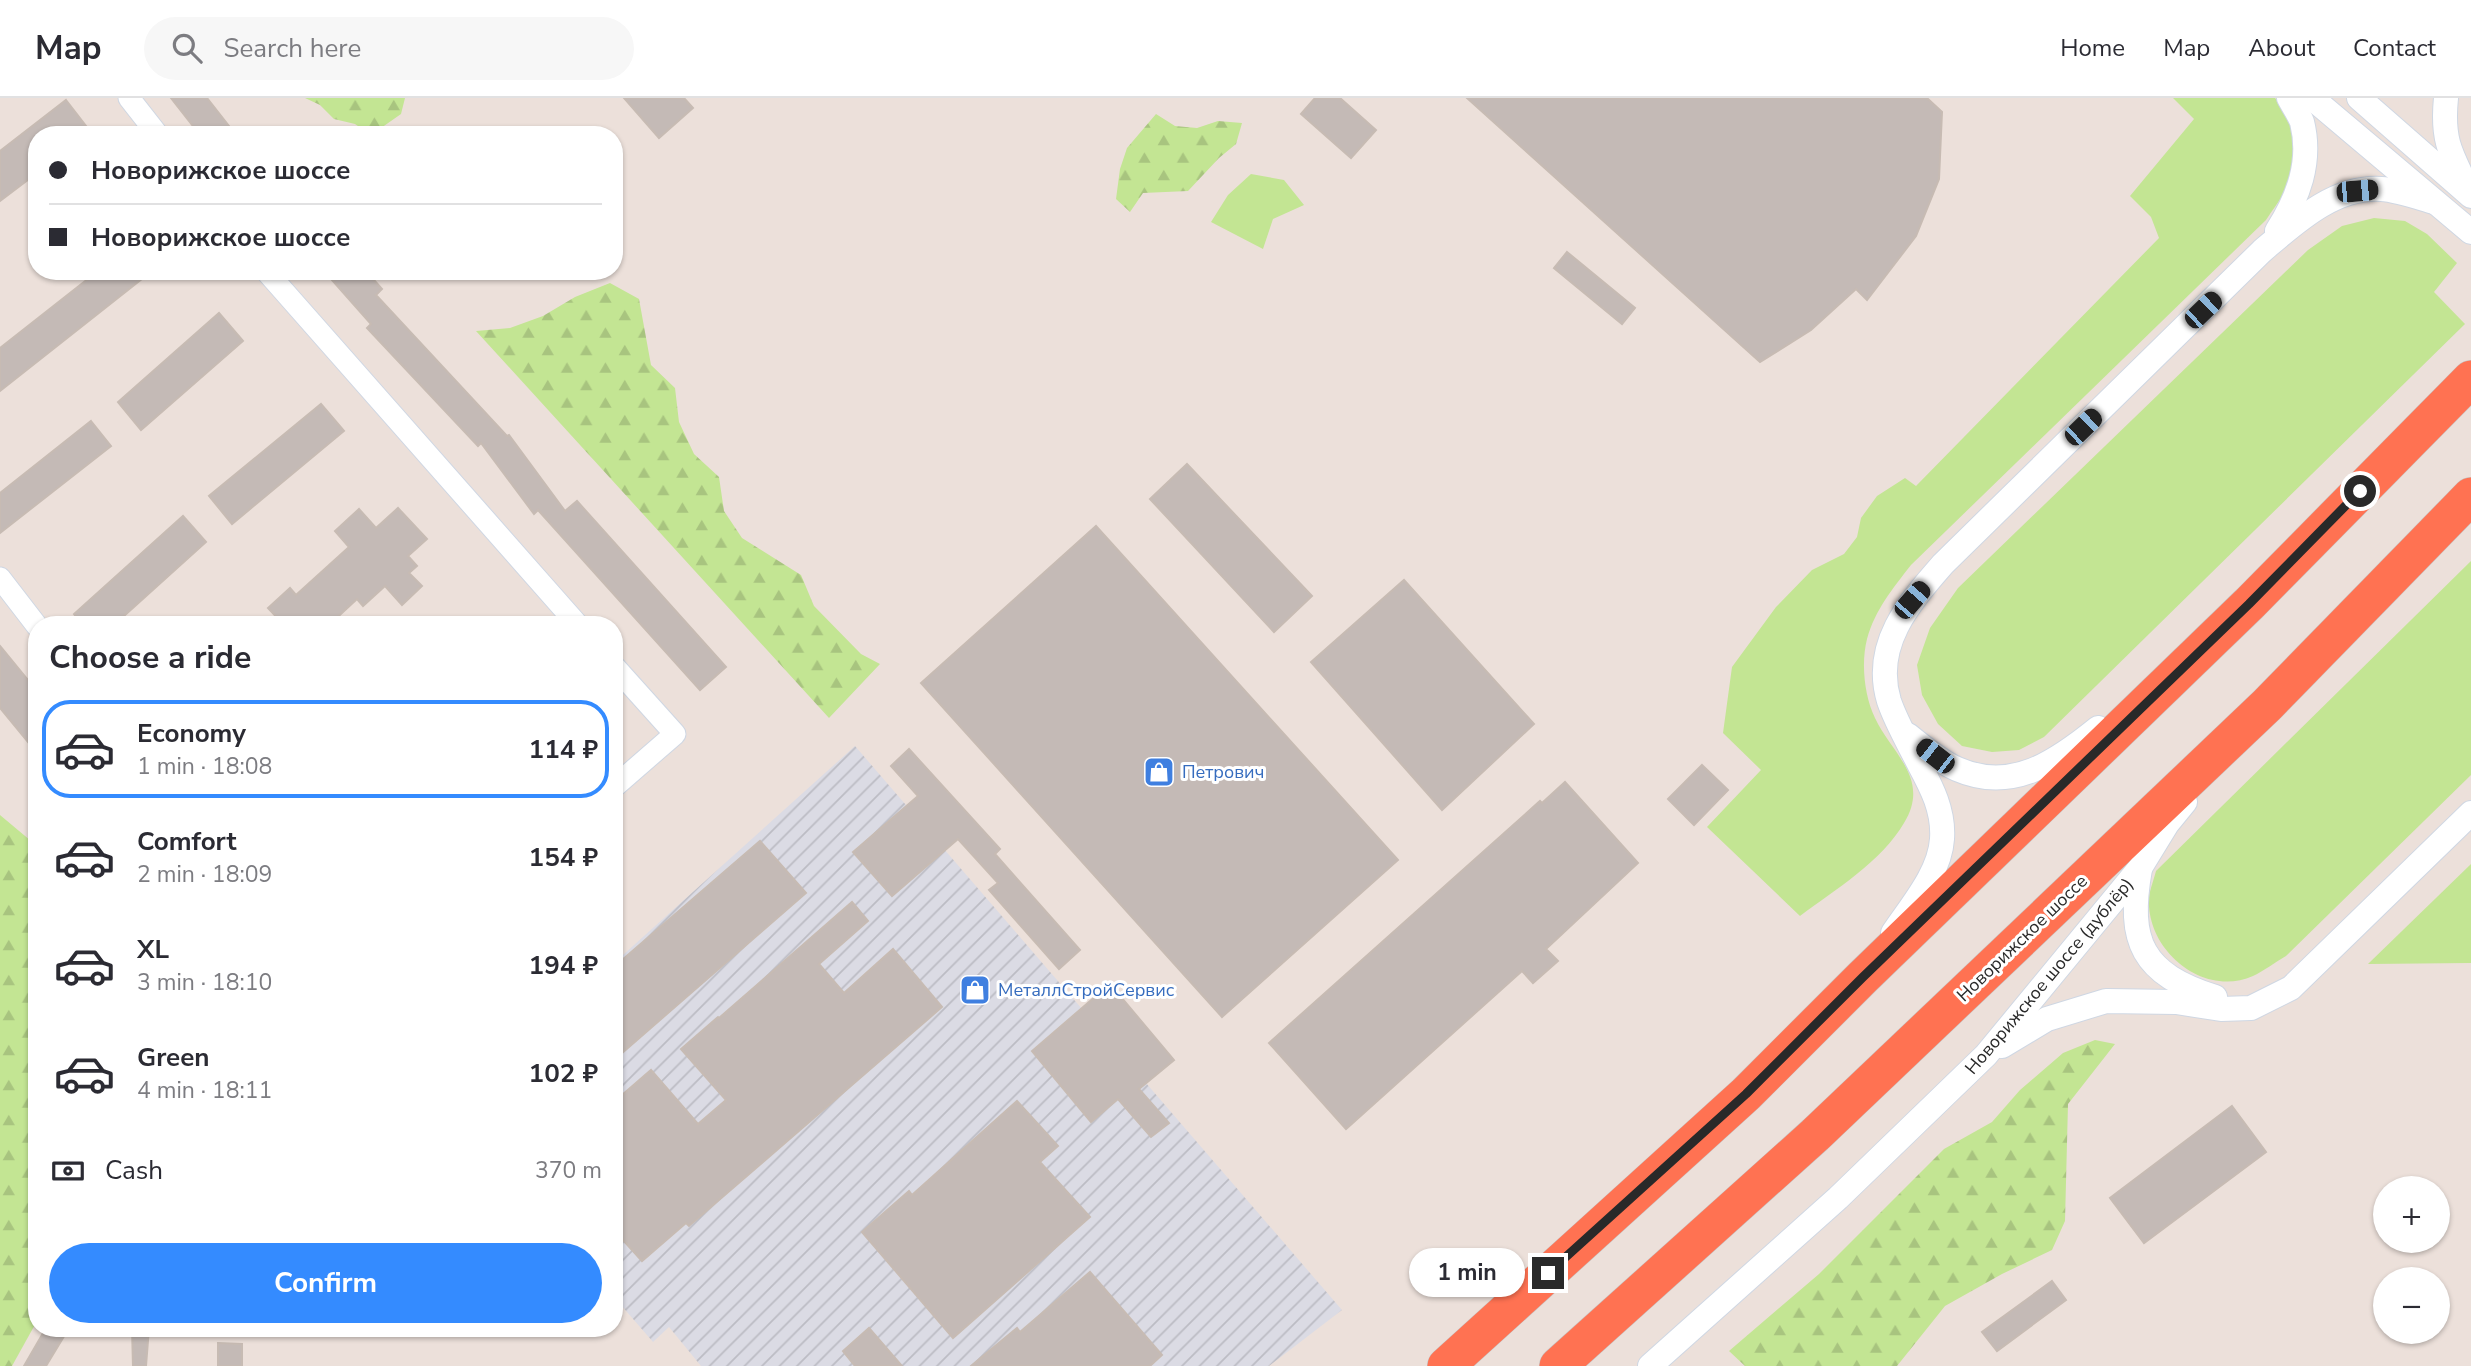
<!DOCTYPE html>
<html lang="en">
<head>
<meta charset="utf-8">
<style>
	:root { --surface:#fff; --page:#f7f7f7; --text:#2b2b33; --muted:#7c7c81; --line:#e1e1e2; --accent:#348bff }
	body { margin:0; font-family:"Nunito Sans",sans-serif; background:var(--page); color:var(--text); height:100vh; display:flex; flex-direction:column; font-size:26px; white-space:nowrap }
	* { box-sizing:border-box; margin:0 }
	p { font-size:23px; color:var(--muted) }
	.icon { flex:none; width:38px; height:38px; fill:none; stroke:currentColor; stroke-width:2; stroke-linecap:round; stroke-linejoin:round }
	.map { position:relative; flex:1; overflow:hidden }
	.side { position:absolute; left:28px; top:518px; width:595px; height:721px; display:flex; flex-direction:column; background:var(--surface); border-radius:28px; box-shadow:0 2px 5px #0004 }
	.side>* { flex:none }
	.hud { position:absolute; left:28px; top:28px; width:595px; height:154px; border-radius:28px; box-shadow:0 2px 5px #0004; display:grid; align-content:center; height:154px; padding:0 21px; background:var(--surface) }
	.controls { position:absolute; left:2373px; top:1078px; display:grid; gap:14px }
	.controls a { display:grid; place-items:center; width:77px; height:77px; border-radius:50%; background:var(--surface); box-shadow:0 2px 5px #0004; font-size:35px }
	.end { position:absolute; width:32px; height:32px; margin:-16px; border:9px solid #292929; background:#fff; box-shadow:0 0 0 4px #fff }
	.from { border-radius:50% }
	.bubble { position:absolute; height:49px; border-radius:24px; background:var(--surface); box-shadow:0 2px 5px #0004; font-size:23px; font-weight:700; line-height:49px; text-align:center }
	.car { position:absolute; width:21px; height:42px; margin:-21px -10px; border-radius:9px; box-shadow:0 0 5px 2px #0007; background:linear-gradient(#222 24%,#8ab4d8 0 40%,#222 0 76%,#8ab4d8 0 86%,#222 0) }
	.hud b { display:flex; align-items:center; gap:24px; height:66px; font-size:26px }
	.hud b+b { border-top:2px solid var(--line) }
	.hud i { width:18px; height:18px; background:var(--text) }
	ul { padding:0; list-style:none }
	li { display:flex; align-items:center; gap:21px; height:98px; margin:0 14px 10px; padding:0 7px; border:4px solid transparent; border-radius:28px }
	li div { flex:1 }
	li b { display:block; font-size:26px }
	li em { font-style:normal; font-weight:700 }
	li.current { border-color:var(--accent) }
	li>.icon { width:63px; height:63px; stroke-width:1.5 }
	h2 { padding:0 21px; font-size:32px; line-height:84px }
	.pay { display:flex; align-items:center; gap:18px; height:77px; padding:0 21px; font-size:26px }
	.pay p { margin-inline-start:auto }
	.cta { display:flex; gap:14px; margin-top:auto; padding:14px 21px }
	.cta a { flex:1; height:80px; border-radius:42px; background:var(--accent); color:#fff; font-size:28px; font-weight:700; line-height:80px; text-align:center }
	header { display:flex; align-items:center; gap:42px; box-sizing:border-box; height:98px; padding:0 35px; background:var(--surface); border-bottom:2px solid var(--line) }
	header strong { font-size:33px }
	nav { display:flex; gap:38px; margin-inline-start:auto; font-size:24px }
	.search { width:490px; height:63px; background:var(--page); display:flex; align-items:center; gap:18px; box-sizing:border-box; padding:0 24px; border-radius:38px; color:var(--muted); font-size:26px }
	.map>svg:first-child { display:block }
	.industrial { fill:url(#industrial-furrows) }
	.grass { fill:#c3e593 }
	.forest { fill:url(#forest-firs) }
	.building { fill:#c4bab6; stroke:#c7bbb3; stroke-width:2 }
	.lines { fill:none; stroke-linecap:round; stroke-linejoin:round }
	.minor-casing { stroke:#cfd7e3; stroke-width:23 }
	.tertiary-casing { stroke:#cfd7e3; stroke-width:26 }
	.motorway-casing { stroke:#c3c3c3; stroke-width:38 }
	.minor { stroke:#fff; stroke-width:21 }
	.tertiary { stroke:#fff; stroke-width:24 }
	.motorway { stroke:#ff7252; stroke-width:37 }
	.route { stroke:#292929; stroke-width:9 }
	.labels { text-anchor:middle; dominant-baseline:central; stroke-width:6; stroke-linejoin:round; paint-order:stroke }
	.shop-label { font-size:18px; fill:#366cbe; stroke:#fff; text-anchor:start }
	.street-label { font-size:18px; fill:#292929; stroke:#fff }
</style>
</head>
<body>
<header>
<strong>Map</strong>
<div class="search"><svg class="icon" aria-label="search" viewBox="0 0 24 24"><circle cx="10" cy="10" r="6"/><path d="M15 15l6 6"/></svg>Search here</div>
<nav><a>Home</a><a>Map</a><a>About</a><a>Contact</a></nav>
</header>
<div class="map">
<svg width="2471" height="1268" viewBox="0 0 2471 1268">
	<defs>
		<pattern id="industrial-furrows" width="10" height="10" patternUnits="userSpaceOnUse" patternTransform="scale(1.75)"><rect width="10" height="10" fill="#dbdbe4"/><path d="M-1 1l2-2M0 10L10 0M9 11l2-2" fill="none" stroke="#bcbcc4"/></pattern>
		<pattern id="forest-firs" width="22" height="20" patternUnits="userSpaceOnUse" patternTransform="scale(1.75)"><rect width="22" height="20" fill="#c3e593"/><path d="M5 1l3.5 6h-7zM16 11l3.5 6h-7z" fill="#a8c47f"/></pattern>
	</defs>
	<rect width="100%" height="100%" fill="#ece0da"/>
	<!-- industrial -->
	<polygon class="industrial" points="855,648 1342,1212 1269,1268 701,1268 669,1229 653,1244 614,1199 614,865"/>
	<!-- grass -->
	<g class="grass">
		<path d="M2173 0H2275C2296 23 2300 61 2287 89 2282 100 2273 111 2266 122L1911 467C1893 490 1875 512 1867 541 1861 565 1864 597 1875 620 1892 656 1931 681 1904 725 1882 763 1835 792 1800 818L1707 729 1761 672 1723 635 1732 569 1776 509 1812 472 1844 456 1857 439 1861 420 1877 398 1905 380 1916 388 2159 140 2151 119 2130 98 2194 21Z"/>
		<polygon points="1251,76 1284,82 1304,107 1273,121 1263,151 1211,124 1228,97"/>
		<polygon points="2374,120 2405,123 2427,136 2457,165 2434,194 2465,226 2044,639 2019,652 1992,654 1962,648 1938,626 1922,597 1917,567 1930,530 1958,490 2308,152 2342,128"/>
		<path d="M2471 463V677L2286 858C2275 864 2264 873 2253 878 2203 900 2146 852 2149 800 2150 791 2154 781 2156 773Z"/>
		<polygon points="2471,766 2471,865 2368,866"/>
	</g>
	<!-- forest -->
	<g class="forest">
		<polygon points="305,0 405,0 401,16 371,37 355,26 334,21 320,7"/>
		<polygon points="1156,16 1175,28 1197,30 1218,23 1242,25 1236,46 1219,60 1188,93 1143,95 1130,114 1116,101 1120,71 1127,50"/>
		<polygon points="610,185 639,201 651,267 675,290 679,324 694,356 719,379 724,413 742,440 801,477 814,508 861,556 880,566 829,620 476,233 510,230 543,218 575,199"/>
		<polygon points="0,717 37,748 37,1223 12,1268 0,1268"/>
		<polygon points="2095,942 2115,946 2068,1006 2065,1123 2052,1152 2002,1176 1945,1208 1897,1268 1745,1268 1729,1253 1819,1176 1944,1051 1992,1024 2020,992 2063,955"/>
	</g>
	<!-- building -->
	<g class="building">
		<polygon points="171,0 207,0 236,37 200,37"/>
		<polygon points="624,0 684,0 693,10 659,40"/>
		<polygon points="1315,0 1340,0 1376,32 1351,60 1301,16"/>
		<polygon points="1467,0 1927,0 1942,14 1939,81 1916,138 1867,202 1856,191 1811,232 1760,264"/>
		<polygon points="66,2 93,37 37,37 37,75 0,103 0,53"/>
		<polygon points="1567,154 1635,210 1622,226 1554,170"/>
		<polygon points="98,173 152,173 0,293 0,250"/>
		<polygon points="324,173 366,173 382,191 376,197 507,338 509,337 565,413 577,403 726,569 700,592 538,412 534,416 481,345 478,348 367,230 371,226"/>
		<polygon points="219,215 243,243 141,332 118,304"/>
		<polygon points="321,306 344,333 232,426 209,398"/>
		<polygon points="91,323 111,348 0,435 0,395"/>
		<polygon points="1187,366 1312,498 1274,534 1150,401"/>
		<polygon points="398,410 427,441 408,458 417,468 409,475 422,488 402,507 385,488 363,508 357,501 329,527 284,527 268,510 290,490 296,497 349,449 335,433 359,411 376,430"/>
		<polygon points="183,418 206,444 114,527 83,527 74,516"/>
		<polygon points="1096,428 1398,762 1222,919 921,585"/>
		<polygon points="1404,482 1534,626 1442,712 1311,564"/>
		<polygon points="0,548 37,593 37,655 0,610"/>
		<polygon points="909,651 1000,751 995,756 1080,852 1059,871 989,792 998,785 958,741 892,798 853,754 918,698 891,668"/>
		<polygon points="1702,667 1728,692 1694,727 1668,701"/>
		<polygon points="1565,684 1638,765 1546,851 1558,863 1533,885 1522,873 1346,1031 1269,945 1540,703 1542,705"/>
		<polygon points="760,743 806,795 614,962 614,869"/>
		<polygon points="852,804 868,823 819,866 844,895 893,851 942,909 689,1128 686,1125 642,1163 614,1132 614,1004 651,972 698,1026 726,1002 681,951 718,919 719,920"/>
		<polygon points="1110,886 1174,962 1139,991 1169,1025 1151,1039 1118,1001 1091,1024 1032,953"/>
		<polygon points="1017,1003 1058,1048 1040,1064 1090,1119 953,1240 862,1134 909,1093 912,1097"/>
		<polygon points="2232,1008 2266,1054 2144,1145 2110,1100"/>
		<polygon points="1090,1174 1162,1257 1150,1268 971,1268 1017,1230 1020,1234"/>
		<polygon points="2052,1183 2066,1202 1997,1253 1982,1234"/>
		<polygon points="46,1230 69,1230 46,1268 24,1268"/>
		<polygon points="132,1230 149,1230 146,1268 133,1268"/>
		<polygon points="869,1230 902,1268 855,1268 843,1253"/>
		<polygon points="218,1245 242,1246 242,1268 218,1268"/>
	</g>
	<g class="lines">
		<!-- minor casing -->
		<g class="minor-casing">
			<g id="minor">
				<polyline points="129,0 158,37"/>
				<polyline points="266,173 578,527"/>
				<polyline points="0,480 37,528"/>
				<polyline points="614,568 675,636 614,689"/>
			</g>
		</g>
		<!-- tertiary casing -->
		<g class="tertiary-casing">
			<g id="tertiary">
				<polyline points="2312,0 2471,134"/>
				<polyline points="2359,0 2471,98"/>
				<path d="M2446 0C2442 39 2449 53 2466 87"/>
				<path d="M2277 133C2298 100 2312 64 2302 24 2299 16 2293 8 2289 0"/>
				<path d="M1908 637C1923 649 1939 663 1957 671 2012 695 2056 664 2098 630"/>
				<path d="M2140 771C2127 844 2142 876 2215 899"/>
				<path d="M1893 835C1911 808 1940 775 1942 741 1944 713 1932 690 1919 666 1909 646 1896 624 1889 603 1872 547 1909 505 1943 466L2262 153C2295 125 2334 88 2381 91 2398 92 2417 99 2434 104"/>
				<polyline points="2002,948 2047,921 2106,903 2176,904 2221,911 2251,910 2291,890 2471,715"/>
				<polyline points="1650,1268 1838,1100 1986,957 2140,770 2167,726 2185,704"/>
			</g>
		</g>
		<!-- motorway casing -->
		<g class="motorway-casing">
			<g id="motorway">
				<polyline points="1446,1268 1746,996 1863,879 2250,505 2471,281"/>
				<polyline points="1558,1268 1815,1037 2267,607 2471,398"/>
			</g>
		</g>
		<!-- minor -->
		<use href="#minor" class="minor"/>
		<!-- tertiary -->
		<use href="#tertiary" class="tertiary"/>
		<!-- motorway -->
		<use href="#motorway" class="motorway"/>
	</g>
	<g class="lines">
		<!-- route -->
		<polyline class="route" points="1548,1175 1746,996 1863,879 2249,506 2360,393"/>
	</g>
	<!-- icons -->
	<defs>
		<g id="shop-square" transform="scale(1.575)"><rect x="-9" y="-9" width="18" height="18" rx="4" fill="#3f7fe0" stroke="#fff"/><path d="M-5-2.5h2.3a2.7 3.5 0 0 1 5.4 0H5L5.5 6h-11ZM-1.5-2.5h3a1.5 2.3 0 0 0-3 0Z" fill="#fff"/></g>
	</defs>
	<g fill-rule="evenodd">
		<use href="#shop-square" x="1159" y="674"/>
		<use href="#shop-square" x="975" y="892"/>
	</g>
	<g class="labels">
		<!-- shop labels -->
		<g class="shop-label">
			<text x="1182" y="674">Петрович</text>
			<text x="998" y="892">МеталлСтройСервис</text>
		</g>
		<!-- street labels -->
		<g class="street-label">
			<text transform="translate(2022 840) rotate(-44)">Новорижское шоссе</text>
			<text transform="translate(2049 878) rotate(-50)">Новорижское шоссе (дублёр)</text>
		</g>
	</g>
</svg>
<div class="controls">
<a>+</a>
<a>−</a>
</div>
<i class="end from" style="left:2360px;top:393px"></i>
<i class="end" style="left:1548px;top:1175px"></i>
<div class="bubble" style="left:1409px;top:1150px;width:116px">1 min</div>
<i class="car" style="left:2357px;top:93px;rotate:85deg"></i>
<i class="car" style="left:2203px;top:212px;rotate:46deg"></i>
<i class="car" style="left:2083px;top:329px;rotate:46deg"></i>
<i class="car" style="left:1912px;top:502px;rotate:41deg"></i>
<i class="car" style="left:1935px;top:658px;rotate:308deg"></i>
<div class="hud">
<b><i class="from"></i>Новорижское шоссе</b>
<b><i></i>Новорижское шоссе</b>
</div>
<section class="side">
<h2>Choose a ride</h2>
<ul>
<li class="current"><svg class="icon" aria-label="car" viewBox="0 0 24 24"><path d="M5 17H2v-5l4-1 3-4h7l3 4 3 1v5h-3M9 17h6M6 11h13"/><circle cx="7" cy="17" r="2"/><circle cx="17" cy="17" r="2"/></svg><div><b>Economy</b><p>1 min · 18:08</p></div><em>114 ₽</em></li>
<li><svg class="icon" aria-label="car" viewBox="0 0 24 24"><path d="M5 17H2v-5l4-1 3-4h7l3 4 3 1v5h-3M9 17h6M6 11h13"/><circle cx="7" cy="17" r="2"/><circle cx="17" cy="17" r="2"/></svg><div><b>Comfort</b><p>2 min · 18:09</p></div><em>154 ₽</em></li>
<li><svg class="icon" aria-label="car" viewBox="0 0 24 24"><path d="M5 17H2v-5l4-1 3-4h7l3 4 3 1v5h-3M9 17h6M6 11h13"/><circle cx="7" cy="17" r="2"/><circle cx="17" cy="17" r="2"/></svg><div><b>XL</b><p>3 min · 18:10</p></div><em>194 ₽</em></li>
<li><svg class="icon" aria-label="car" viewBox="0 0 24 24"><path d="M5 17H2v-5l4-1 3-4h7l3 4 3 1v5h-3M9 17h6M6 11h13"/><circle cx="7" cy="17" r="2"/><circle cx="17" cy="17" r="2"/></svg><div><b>Green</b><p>4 min · 18:11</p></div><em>102 ₽</em></li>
</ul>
<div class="pay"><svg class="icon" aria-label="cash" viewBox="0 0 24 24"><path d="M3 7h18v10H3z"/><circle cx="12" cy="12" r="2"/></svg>Cash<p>370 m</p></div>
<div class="cta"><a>Confirm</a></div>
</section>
</div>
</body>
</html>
